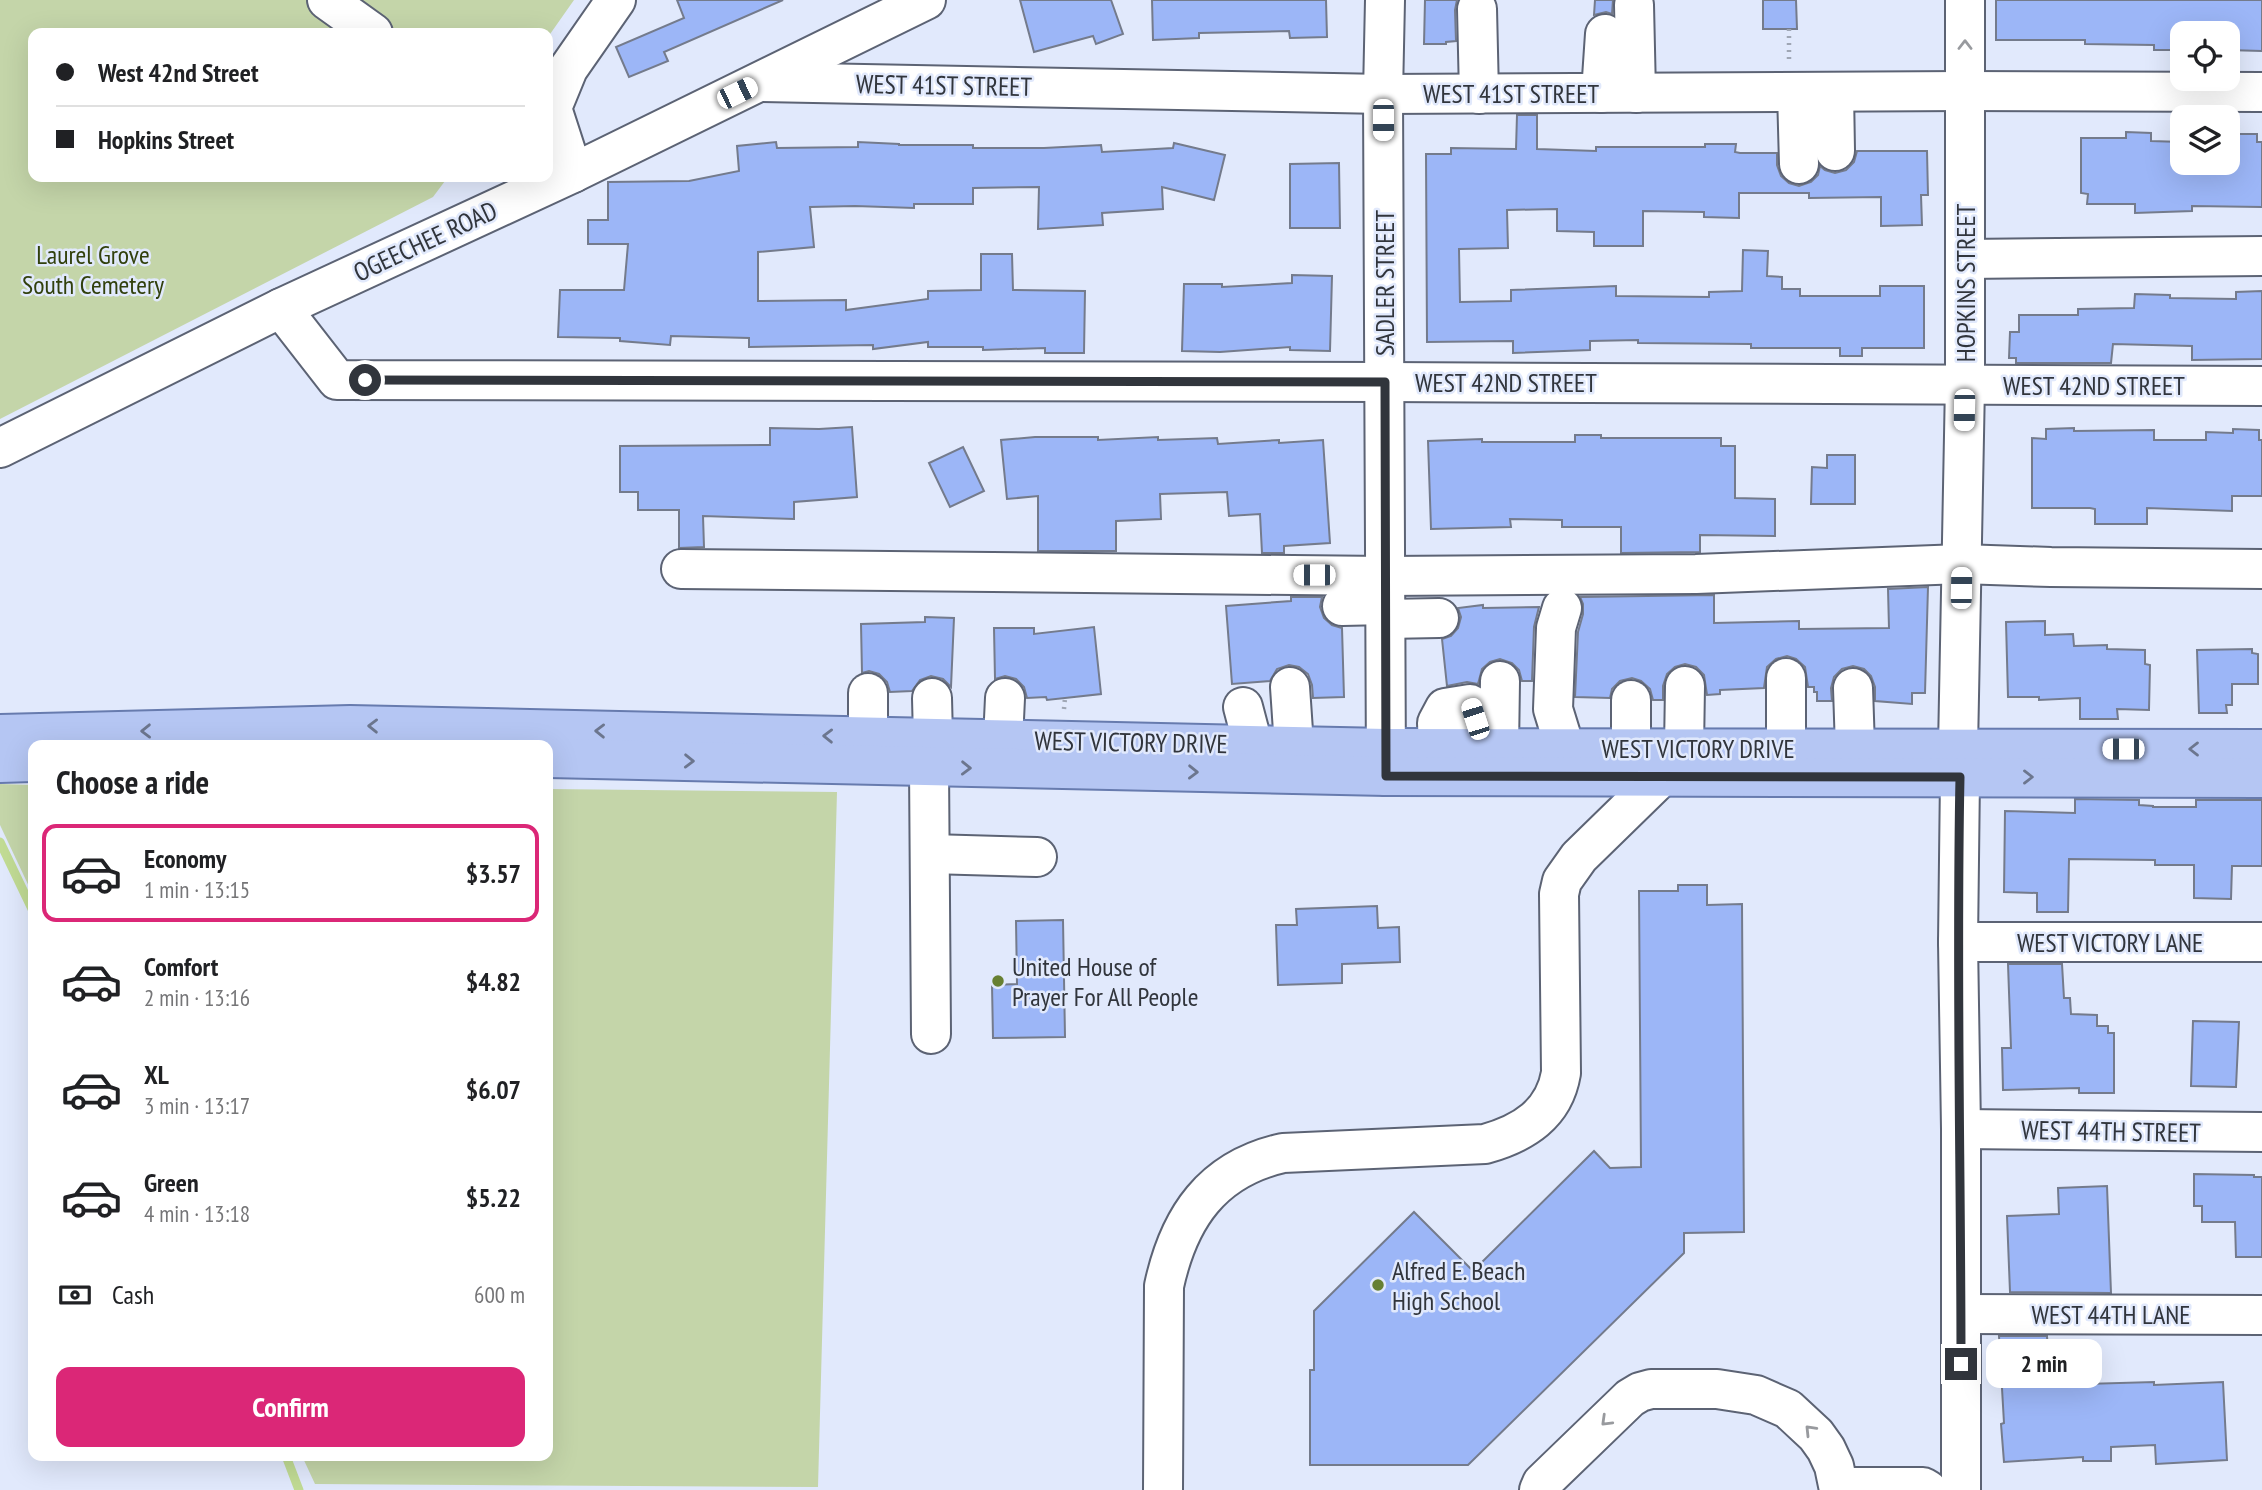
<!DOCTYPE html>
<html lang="en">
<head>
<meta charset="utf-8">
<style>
	:root { --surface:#fff; --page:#f6f6f6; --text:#202124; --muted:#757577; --line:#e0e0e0; --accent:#db2777 }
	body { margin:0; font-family:"PT Sans Narrow",sans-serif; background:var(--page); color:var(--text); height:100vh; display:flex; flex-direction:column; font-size:26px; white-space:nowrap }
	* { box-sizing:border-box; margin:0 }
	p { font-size:23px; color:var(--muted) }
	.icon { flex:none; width:38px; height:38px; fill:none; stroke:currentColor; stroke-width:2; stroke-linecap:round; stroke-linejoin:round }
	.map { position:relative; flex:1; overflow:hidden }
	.sheet { position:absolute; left:28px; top:740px; width:525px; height:721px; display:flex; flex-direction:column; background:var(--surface); border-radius:14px; box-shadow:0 7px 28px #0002 }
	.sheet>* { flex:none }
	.top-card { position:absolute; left:28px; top:28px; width:525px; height:154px; border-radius:14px; box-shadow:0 7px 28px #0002; display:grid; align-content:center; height:154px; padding:0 28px; background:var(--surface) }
	.tools { position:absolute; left:2170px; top:21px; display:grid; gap:14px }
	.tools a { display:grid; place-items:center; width:70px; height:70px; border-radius:14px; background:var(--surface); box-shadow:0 7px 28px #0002; font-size:35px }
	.end { position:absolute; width:32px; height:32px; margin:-16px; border:9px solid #31353c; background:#fff; box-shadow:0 0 0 4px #fff }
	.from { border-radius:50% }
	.bubble { position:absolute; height:49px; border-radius:14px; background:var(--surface); box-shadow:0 7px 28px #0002; font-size:23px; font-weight:600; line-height:49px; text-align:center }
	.car { position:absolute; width:21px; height:42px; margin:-21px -10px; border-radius:9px; box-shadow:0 0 5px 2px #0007; background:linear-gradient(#fff 24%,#345 0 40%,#fff 0 76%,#345 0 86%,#fff 0) }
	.top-card b { display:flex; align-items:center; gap:24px; height:66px; font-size:26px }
	.top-card b+b { border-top:2px solid var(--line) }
	.top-card i { width:18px; height:18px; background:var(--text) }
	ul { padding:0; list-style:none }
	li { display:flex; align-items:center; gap:21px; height:98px; margin:0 14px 10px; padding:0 14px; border:4px solid transparent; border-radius:14px }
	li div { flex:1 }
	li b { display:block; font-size:26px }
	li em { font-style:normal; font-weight:600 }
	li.selected { border-color:var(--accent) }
	li>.icon { width:63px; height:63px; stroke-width:1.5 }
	h2 { padding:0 28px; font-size:32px; line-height:84px }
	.pay { display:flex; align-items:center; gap:18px; height:77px; padding:0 28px; font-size:26px }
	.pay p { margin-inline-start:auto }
	.cta { display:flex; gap:14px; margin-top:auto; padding:14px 28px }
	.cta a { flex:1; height:80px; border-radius:14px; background:var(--accent); color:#fff; font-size:28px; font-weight:600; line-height:80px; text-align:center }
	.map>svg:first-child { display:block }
	.green { fill:#c4d5a9 }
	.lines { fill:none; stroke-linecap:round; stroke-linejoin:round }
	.stream { stroke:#c1db94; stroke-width:9 }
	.building { fill:#9cb6f7; stroke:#747b8c; stroke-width:2 }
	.minor-casing { stroke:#5c6374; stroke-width:42 }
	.major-casing { stroke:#677bae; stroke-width:42 }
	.path { stroke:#9fa6b4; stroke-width:4.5; stroke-dasharray:2 5; stroke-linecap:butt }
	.minor { stroke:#fff; stroke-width:38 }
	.major { stroke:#b5c6f3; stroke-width:38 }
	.oneway { stroke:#989a9e }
	.oneway2 { stroke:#6c768e }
	.route { stroke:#31353c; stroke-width:9 }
	.poi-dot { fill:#678032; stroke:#e1e9fc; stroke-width:2.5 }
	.labels { text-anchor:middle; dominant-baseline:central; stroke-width:5; stroke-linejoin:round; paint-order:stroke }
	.street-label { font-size:26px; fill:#31353c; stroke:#e1e9fc }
	.park-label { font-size:26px; fill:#31400c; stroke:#e1e9fc }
	.poi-label { font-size:26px; fill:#31353c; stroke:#e1e9fc; text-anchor:start }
</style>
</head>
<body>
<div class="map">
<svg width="2262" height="1490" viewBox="0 0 2262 1490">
	<rect width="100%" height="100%" fill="#e1e9fc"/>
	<!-- green -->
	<g class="green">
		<polygon points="0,0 574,0 548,37 548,33 33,33 33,177 448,177 433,197 0,419"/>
		<polygon points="0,784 33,785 33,895 0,825"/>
		<polygon points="548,789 837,792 818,1487 315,1484 302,1456 548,1456"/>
	</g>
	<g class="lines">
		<!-- stream -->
		<g class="stream">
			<polyline points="0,842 33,911"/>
			<polyline points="286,1456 299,1490"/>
		</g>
	</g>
	<!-- building -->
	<g class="building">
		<polygon points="677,0 783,0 664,52 668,61 629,77 616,47 684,18"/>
		<polygon points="1020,0 1111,0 1123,34 1096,44 1093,36 1034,52"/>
		<polygon points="1152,0 1326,0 1327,37 1290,38 1289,31 1199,33 1199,38 1153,40"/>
		<polygon points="1425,0 1457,0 1455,10 1456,41 1446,42 1446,44 1424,44"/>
		<polygon points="1595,0 1613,0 1612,14 1606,12 1594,15"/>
		<polygon points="1763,0 1796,0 1797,29 1763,29"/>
		<polygon points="1996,0 2262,0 2262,51 2228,50 2228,33 2182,33 2182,50 2154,50 2154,45 2085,44 2085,40 1996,40"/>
		<polygon points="1517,115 1537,115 1537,149 1596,151 1596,147 1705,147 1705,144 1736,144 1735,152 1740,153 1777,153 1777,165 1781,176 1789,183 1799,186 1811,182 1818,175 1820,166 1825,170 1835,173 1846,170 1854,162 1857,151 1927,151 1928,195 1921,195 1922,225 1881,226 1881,197 1809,198 1809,193 1739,193 1739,218 1704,217 1704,212 1643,211 1643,246 1594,246 1594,232 1557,231 1557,209 1507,210 1508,248 1459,249 1460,302 1511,301 1511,290 1616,286 1616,296 1709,297 1709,292 1742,291 1743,250 1768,251 1767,276 1782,277 1782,289 1800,289 1800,296 1880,296 1880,286 1924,286 1924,348 1862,348 1862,356 1840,356 1840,348 1751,348 1751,344 1638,343 1638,340 1590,341 1590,350 1513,353 1513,341 1427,342 1426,154 1451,154 1451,148 1516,149"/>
		<polygon points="2126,132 2151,133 2151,141 2182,142 2182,163 2228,163 2228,157 2234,157 2234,134 2257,134 2257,142 2262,142 2262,207 2192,206 2192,211 2135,213 2135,204 2087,204 2088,194 2081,193 2081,138 2126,138"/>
		<polygon points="776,142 777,148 858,147 858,142 899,144 899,145 973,145 973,148 1044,148 1101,145 1102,152 1173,148 1174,143 1225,155 1214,200 1162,187 1163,209 1102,213 1103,225 1038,229 1039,187 973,188 973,204 914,204 914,208 855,206 810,207 814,247 758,252 758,301 846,300 846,310 928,299 928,291 981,290 981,254 1012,254 1013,290 1085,291 1084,353 1045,353 1045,348 983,350 983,347 928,347 928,342 873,349 873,345 749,347 749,338 671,336 670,345 620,341 620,338 558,337 560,290 624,290 628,244 588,244 588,220 608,220 608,182 689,181 739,171 737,146"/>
		<polygon points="1339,163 1340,228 1290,228 1290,164"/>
		<polygon points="1292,275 1332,276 1330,351 1290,350 1290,347 1220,352 1182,351 1184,284 1222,284 1222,287 1292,283"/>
		<polygon points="2262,291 2262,359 2192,360 2192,346 2113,344 2111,363 2016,363 2016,358 2009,358 2010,332 2019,332 2019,315 2078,315 2078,309 2134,308 2135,294 2170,295 2170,298 2236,299 2236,292"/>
		<polygon points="852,427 857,497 794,502 794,519 703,516 704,547 679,548 679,510 638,510 638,492 620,492 620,446 770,445 770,428 819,429"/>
		<polygon points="2074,428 2074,431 2154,430 2154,440 2206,440 2206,432 2233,433 2233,429 2259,430 2259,440 2262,440 2262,496 2232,496 2232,511 2147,508 2147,524 2095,524 2095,509 2090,508 2032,508 2032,438 2046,439 2046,429"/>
		<polygon points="1575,435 1601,435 1601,438 1721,438 1721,446 1735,446 1735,498 1775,499 1775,536 1700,535 1700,552 1621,553 1621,527 1562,527 1562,520 1510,519 1511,527 1431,529 1428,441 1482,439 1482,442 1575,442"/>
		<polygon points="1035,437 1098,437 1098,440 1158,437 1158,440 1217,438 1218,444 1279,440 1279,443 1323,440 1330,543 1284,546 1284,553 1262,553 1260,514 1229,516 1227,492 1160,494 1161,519 1116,521 1116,551 1038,551 1038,496 1007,499 1001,440"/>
		<polygon points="963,447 984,491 950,507 929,463"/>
		<polygon points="1827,455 1855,455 1855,504 1811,504 1812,467 1827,468"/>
		<polygon points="1928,587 1925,693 1912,693 1912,704 1875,701 1875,687 1871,676 1864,669 1853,666 1842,669 1834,677 1831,688 1832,701 1817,701 1817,692 1814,692 1814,687 1808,687 1805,667 1796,659 1787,656 1776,659 1767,667 1764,688 1720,690 1720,694 1707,695 1704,675 1696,667 1685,664 1675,667 1667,674 1663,686 1663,700 1653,700 1650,689 1641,681 1632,678 1620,681 1612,689 1610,698 1575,697 1578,632 1583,614 1583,604 1580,597 1714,595 1714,623 1799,621 1799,629 1889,628 1888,589"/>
		<polygon points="1291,597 1322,597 1320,607 1324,618 1332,625 1342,628 1344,697 1313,698 1312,685 1308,674 1299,667 1289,665 1277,669 1270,681 1232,684 1226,606 1291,601"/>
		<polygon points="1483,605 1483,608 1539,607 1534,627 1532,681 1522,681 1519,670 1512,663 1500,659 1490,662 1482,669 1478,684 1467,682 1447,686 1442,639 1451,636 1458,628 1461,617 1458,608"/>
		<polygon points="925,617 954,618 951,687 943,679 931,676 920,680 912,691 890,692 887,682 879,674 869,671 862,673 861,624 925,622"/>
		<polygon points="2045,621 2045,635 2073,634 2074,646 2107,645 2107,649 2145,650 2145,664 2150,665 2149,710 2117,709 2118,719 2080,719 2080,698 2039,700 2039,697 2008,697 2006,622"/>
		<polygon points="1094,627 1101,694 1047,700 1046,697 1027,698 1024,687 1016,679 1005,676 995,679 994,628 1034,628 1034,634"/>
		<polygon points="2252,649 2252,653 2258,654 2258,684 2232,684 2232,705 2226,705 2227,713 2199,713 2197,650"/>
		<polygon points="2075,799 2139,800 2139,805 2153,806 2153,807 2196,807 2196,800 2262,800 2262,866 2232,866 2231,899 2194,898 2194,865 2155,865 2155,860 2069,859 2068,912 2037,912 2037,893 2004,892 2005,811 2075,813"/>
		<polygon points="1678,885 1707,885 1707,905 1742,904 1744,1232 1684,1233 1684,1253 1468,1465 1310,1465 1310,1370 1314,1370 1314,1311 1414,1212 1473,1271 1594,1151 1610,1168 1641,1167 1639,891 1678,891"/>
		<polygon points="1377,906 1378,928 1399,927 1400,962 1342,964 1342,983 1278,985 1276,925 1297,925 1296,909"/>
		<polygon points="1063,920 1065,1037 993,1038 992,985 1017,984 1016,921"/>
		<polygon points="2008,964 2062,964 2064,998 2070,998 2071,1014 2097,1015 2097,1026 2108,1026 2108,1033 2114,1033 2114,1093 2079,1093 2079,1088 2003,1090 2002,1048 2011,1048"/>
		<polygon points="2193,1021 2239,1022 2236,1087 2191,1086"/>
		<polygon points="2194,1174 2254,1175 2254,1177 2262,1177 2262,1257 2236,1257 2235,1222 2202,1222 2202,1206 2194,1206"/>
		<polygon points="2107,1186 2111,1293 2010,1292 2007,1216 2059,1214 2058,1188"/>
		<polygon points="1999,1336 2047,1336 2050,1385 2154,1382 2154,1385 2223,1382 2227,1460 2156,1464 2155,1445 2111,1447 2111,1461 2083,1461 2083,1457 2004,1462 2001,1424 2004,1423"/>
	</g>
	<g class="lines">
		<!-- minor casing -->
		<g class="minor-casing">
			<g id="minor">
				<polyline points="327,0 373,33"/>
				<polyline points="1385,0 1383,94 1386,776"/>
				<polyline points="1634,5 1636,93"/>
				<polyline points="1477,9 1479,94"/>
				<polyline points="760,82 1383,94 1965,91 2262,92"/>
				<polyline points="1797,92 1799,164"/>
				<polyline points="1834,92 1835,151"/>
				<polyline points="1601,93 1605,34"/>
				<polyline points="573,173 552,108 568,69 616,0"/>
				<polyline points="1965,259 2262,256"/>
				<polyline points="281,308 337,380 1385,382 2262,386"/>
				<polyline points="0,448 281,308 573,173 926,0"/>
				<polyline points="681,569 1385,576 1696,574 1961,564 2051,567 2262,569"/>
				<polyline points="1342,606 1386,605"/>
				<polyline points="1562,608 1556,628 1553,709 1565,748"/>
				<polyline points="1386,619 1439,618"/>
				<polyline points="1290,687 1294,746"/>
				<polyline points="1853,688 1855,748"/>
				<polyline points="932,698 933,738"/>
				<polyline points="1631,700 1631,748"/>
				<polyline points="1243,707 1253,745"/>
				<polyline points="868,737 868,693"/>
				<polyline points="1003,740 1005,698"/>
				<polyline points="1438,748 1437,723 1445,708 1470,704 1480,748"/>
				<polyline points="1499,748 1500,681"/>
				<polyline points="1684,748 1685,686"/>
				<polyline points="1786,748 1786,678"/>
				<polyline points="929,767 931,1034"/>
				<polyline points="930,854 1037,857"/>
				<polyline points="1958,942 2262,942"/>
				<polyline points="1961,1129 2262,1132"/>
				<polyline points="1961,1314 2262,1315"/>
				<polyline points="1839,1487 1923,1487 1928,1490"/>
				<path d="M1163 1490 1164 1286C1179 1217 1212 1169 1283 1153L1485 1144C1524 1133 1554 1114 1561 1073L1559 894 1562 881 1579 857 1661 777"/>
				<polyline points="1539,1490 1542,1483 1630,1398 1640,1392 1651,1389 1717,1389 1756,1395 1788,1409 1816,1435 1826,1449 1834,1466 1839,1490"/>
				<polyline points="1961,1490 1961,1129 1958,942 1960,777 1958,748 1965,384 1965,0"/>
			</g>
		</g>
		<!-- major casing -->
		<g class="major-casing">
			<g id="major">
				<polyline points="0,734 350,725 1386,748 2262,749"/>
				<polyline points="548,758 1386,776 2262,778"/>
				<polyline points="0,763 33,762"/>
			</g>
		</g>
		<!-- path -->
		<g class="path">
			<polyline points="1789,29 1789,60"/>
			<polyline points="1064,709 1065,698"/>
		</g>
		<!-- minor -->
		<use href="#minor" class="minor"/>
		<!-- major -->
		<use href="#major" class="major"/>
	</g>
	<!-- one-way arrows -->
	<defs><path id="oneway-chevron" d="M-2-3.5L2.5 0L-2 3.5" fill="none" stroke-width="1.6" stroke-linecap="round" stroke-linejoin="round" transform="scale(1.75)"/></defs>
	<g class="oneway">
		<use href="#oneway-chevron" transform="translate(1965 45) rotate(-90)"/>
		<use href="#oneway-chevron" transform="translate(1606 1421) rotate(136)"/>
		<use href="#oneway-chevron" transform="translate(1810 1430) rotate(-134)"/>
	</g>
	<g class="oneway2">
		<use href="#oneway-chevron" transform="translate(373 726) rotate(-179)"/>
		<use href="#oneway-chevron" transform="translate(146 731) rotate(179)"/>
		<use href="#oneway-chevron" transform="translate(600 731) rotate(-179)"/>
		<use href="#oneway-chevron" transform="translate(828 736) rotate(-179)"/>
		<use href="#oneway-chevron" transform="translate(2194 749) rotate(-180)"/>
		<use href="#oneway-chevron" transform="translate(689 761) rotate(1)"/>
		<use href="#oneway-chevron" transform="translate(966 768) rotate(1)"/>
		<use href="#oneway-chevron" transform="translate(1193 772) rotate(1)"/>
		<use href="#oneway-chevron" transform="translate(2028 777)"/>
	</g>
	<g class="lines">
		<!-- route -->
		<path class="route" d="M365 380 1385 382 1386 776 1960 777C1956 973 1961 1168 1961 1364"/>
	</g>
	<!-- markers -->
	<g class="poi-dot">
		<circle cx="998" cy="981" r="7"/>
		<circle cx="1378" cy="1285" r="7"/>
	</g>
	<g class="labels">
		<!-- street labels -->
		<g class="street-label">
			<text transform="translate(944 85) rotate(1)">WEST 41ST STREET</text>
			<text x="1511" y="93">WEST 41ST STREET</text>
			<text transform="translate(425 241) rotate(-25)">OGEECHEE ROAD</text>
			<text transform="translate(1384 283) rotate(-90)">SADLER STREET</text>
			<text transform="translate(1965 283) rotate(-90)">HOPKINS STREET</text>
			<text x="1506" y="382">WEST 42ND STREET</text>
			<text x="2094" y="385">WEST 42ND STREET</text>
			<text transform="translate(1131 742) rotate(1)">WEST VICTORY DRIVE</text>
			<text x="1698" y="748">WEST VICTORY DRIVE</text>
			<text x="2110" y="942">WEST VICTORY LANE</text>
			<text transform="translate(2111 1131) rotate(1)">WEST 44TH STREET</text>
			<text x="2111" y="1314">WEST 44TH LANE</text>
		</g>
		<!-- park labels -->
		<g class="park-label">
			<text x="93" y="254">Laurel Grove<tspan x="93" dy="30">South Cemetery</tspan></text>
		</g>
		<!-- poi labels -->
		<g class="poi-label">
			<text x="1012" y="966">United House of<tspan x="1012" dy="30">Prayer For All People</tspan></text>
			<text x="1392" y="1270">Alfred E. Beach<tspan x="1392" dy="30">High School</tspan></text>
		</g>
	</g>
</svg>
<div class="tools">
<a><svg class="icon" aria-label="locate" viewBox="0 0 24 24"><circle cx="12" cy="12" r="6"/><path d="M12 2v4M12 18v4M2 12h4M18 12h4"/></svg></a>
<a><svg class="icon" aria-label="layers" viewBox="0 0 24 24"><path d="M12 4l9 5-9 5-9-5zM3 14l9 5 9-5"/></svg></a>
</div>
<i class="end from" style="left:365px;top:380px"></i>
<i class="end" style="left:1961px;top:1364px"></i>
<div class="bubble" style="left:1986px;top:1339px;width:116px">2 min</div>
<i class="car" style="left:737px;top:93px;rotate:64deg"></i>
<i class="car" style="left:1383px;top:120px;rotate:180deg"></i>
<i class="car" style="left:1964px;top:410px;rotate:181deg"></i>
<i class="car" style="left:1314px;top:575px;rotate:270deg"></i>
<i class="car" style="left:1961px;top:588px;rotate:1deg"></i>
<i class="car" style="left:1475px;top:719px;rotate:342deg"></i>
<i class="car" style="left:2123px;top:749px;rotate:270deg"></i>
<div class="top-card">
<b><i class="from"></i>West 42nd Street</b>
<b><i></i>Hopkins Street</b>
</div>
<section class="sheet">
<h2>Choose a ride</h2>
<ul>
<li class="selected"><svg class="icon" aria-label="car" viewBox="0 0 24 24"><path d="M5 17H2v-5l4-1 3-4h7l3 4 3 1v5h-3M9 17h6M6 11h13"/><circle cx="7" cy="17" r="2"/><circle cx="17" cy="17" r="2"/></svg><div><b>Economy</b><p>1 min · 13:15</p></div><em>$3.57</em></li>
<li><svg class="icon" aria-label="car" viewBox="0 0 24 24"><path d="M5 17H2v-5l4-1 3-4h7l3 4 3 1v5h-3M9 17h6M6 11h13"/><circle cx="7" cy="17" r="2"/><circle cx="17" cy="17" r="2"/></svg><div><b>Comfort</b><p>2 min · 13:16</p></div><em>$4.82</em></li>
<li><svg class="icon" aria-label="car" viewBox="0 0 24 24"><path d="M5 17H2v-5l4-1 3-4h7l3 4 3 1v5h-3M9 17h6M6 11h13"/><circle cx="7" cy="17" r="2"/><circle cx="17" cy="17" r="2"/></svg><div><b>XL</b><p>3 min · 13:17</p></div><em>$6.07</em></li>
<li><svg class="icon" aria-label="car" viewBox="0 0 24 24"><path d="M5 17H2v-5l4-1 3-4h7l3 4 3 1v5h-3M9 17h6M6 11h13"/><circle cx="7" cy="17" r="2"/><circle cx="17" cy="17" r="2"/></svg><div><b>Green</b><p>4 min · 13:18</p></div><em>$5.22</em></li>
</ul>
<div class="pay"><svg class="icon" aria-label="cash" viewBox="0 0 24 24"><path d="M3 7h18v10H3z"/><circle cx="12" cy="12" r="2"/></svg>Cash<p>600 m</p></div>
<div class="cta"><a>Confirm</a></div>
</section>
</div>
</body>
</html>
